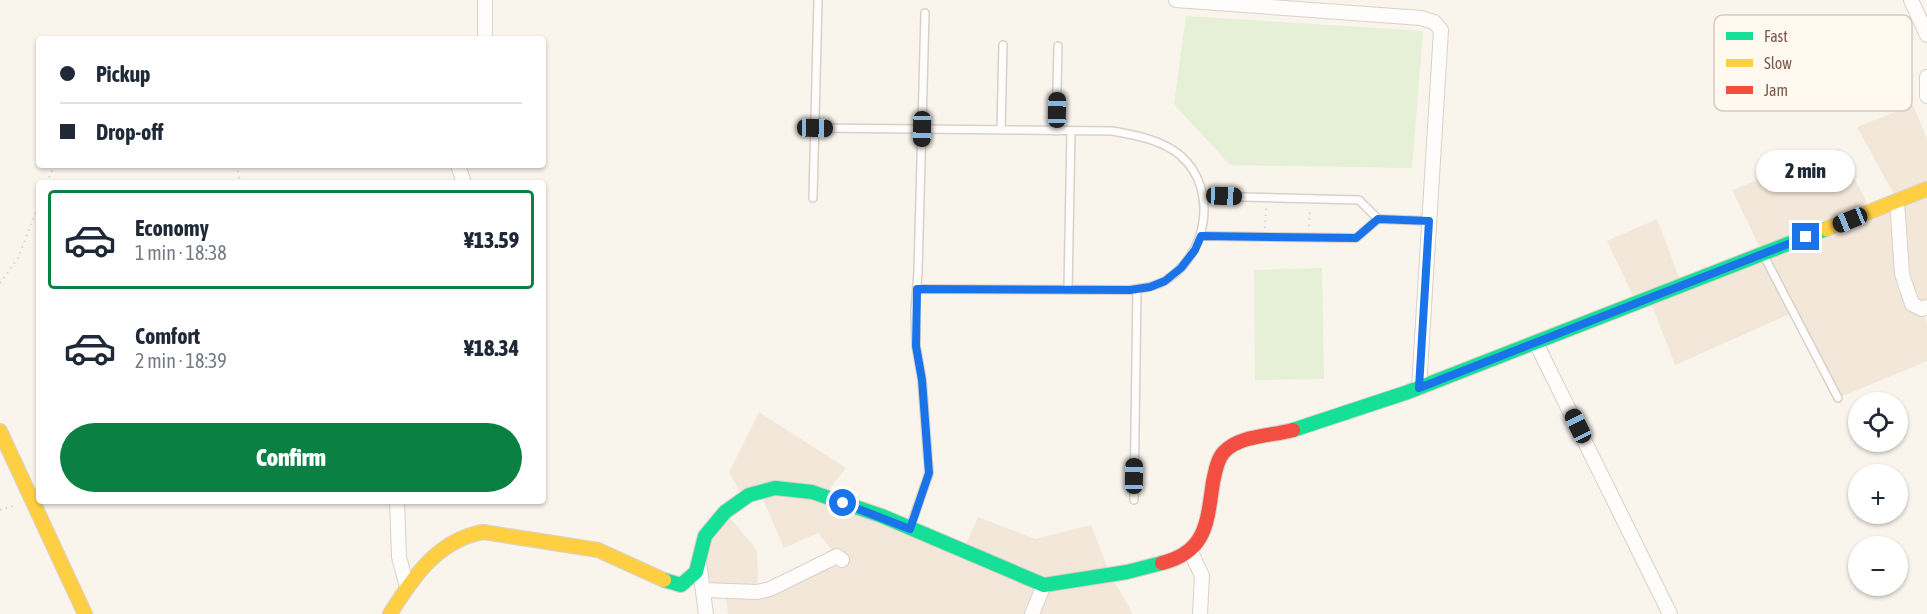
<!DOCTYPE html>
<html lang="en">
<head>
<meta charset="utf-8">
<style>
	:root { --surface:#fff; --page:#f2f2f3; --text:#1f2937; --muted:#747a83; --line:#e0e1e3; --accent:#0b8043 }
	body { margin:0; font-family:"Asap Condensed",sans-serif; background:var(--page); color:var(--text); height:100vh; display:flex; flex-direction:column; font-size:22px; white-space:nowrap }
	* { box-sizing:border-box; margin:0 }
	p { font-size:20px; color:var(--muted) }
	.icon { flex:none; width:33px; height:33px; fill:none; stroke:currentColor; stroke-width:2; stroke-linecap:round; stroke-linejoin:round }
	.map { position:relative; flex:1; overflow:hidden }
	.drawer { position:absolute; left:36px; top:180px; width:510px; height:324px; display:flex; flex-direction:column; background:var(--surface); border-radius:6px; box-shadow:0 2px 4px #0004 }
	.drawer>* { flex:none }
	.top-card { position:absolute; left:36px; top:36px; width:510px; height:132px; border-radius:6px; box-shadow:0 2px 4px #0004; display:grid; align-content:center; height:132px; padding:0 24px; background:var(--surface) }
	.controls { position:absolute; left:1848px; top:392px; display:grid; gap:12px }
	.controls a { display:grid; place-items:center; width:60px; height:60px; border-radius:50%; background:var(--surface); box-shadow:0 2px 4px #0004; font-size:30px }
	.end { position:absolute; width:27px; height:27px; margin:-14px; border:8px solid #1a73e8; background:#fff; box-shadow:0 0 0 3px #fff }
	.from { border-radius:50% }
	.bubble { position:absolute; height:42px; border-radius:21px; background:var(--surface); box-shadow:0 2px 4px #0004; font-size:20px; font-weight:800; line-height:42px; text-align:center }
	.car { position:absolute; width:18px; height:36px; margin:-18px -9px; border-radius:8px; box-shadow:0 0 4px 2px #0007; background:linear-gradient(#222 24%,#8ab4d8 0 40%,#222 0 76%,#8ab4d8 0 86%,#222 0) }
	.top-card b { display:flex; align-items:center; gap:21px; height:57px; font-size:22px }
	.top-card b+b { border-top:2px solid var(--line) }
	.top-card i { width:15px; height:15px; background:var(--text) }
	ul { padding:10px 0 0; list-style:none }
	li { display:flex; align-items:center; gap:18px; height:99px; margin:0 12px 9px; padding:0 12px; border:3px solid transparent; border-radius:6px }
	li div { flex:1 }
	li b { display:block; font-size:22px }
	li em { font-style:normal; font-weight:800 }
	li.active { border-color:var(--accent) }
	li>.icon { width:54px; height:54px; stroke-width:1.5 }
	.cta { display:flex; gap:12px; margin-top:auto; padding:12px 24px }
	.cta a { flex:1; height:69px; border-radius:36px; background:var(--accent); color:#fff; font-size:24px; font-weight:800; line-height:69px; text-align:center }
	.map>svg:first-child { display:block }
	.residential { fill:#f2e7d9 }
	.park { fill:#e5f0d6 }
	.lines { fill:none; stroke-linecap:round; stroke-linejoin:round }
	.lane-casing { stroke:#d8d1ca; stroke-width:10 }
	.street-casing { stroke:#d8d1ca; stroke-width:16 }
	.fast-casing { stroke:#d9d0c8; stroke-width:16 }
	.slow-casing { stroke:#d9d0c8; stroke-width:16 }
	.jam-casing { stroke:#d9d0c8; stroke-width:16 }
	.path { stroke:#dcd3ce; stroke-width:2; stroke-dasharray:1.5 4.5; stroke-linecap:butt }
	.lane { stroke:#fefdfc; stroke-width:7 }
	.street { stroke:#fefdfc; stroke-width:14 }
	.fast { stroke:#16e098; stroke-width:14 }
	.slow { stroke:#ffcf43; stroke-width:14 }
	.jam { stroke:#f24e42; stroke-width:14 }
	.route { stroke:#1a73e8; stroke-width:8 }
	.key { fill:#fff9ef; stroke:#d7c9bd; stroke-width:1.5 }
	.key-label { font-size:16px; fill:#7b5a49 }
</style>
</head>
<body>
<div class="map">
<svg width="1927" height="614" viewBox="0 0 1927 614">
	<rect width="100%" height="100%" fill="#f9f4ec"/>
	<!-- residential -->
	<g class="residential">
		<polygon points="1913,105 1927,139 1927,307 1922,309 1927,324 1927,361 1838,398 1794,312 1675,365 1650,300 1637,304 1607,241 1657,219 1682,286 1763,254 1732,190 1839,148 1871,211 1897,200 1857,127"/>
		<polygon points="759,412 846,468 824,496 963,551 978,517 1035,539 1091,525 1110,574 1133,614 728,614 725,591 705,590 705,536 725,512 757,550 758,592 837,556 818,533 784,548 760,492 744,499 729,472"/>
	</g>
	<!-- park -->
	<g class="park">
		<polygon points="1186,16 1423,31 1412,168 1230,165 1174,104"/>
		<polygon points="1322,268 1324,379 1255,380 1254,270"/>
	</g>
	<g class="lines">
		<!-- lane casing -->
		<g class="lane-casing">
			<g id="lane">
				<path d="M815 128 1112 131C1135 135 1163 140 1181 156 1219 190 1207 255 1166 280 1156 287 1142 288 1130 290L917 289"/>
				<polyline points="1001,130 1003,45"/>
				<polyline points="1056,131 1058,46"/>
				<polyline points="1203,196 1359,200 1378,219 1429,221"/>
				<polyline points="813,198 818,0"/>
				<polyline points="1201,236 1356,238 1378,219"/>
				<polyline points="1763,254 1838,398"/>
				<polyline points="1068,290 1071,131"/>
				<polyline points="1134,500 1137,289"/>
				<polyline points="911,525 929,473 922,380 916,346 915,310 918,272 925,13"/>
			</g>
		</g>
		<!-- street casing -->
		<g class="street-casing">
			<g id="street">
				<polyline points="485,0 485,39"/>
				<polyline points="1176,0 1421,18 1434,22 1441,30 1419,388"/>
				<polyline points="1911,0 1927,35"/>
				<polyline points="1927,77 1927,96"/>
				<polyline points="458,165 464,183"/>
				<polyline points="1897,201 1902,274 1912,304 1922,309 1927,307"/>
				<polyline points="1536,343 1670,614"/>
				<polyline points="397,501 399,557 407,587"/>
				<polyline points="1191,552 1202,576 1200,614"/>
				<polyline points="699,562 706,614"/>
				<polyline points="705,590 757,592 770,589 837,556 842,560"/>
				<polyline points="1032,614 1044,585"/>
			</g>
		</g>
		<!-- fast casing -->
		<g class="fast-casing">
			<g id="fast">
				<polyline points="1293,430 1408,392 1826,229"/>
				<polyline points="664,580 681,585 696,572 705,536 725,512 749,495 775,488 812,492 882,516 1044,585 1127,572 1162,563"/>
			</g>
		</g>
		<!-- slow casing -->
		<g class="slow-casing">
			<g id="slow">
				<polyline points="1826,229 1927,189"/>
				<polyline points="0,431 85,614"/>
				<path d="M390 614C413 577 438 540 483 532L598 550 664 580"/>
			</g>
		</g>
		<!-- jam casing -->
		<g class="jam-casing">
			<path id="jam" d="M1162 563C1207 552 1207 522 1213 482 1215 473 1217 459 1224 452 1240 435 1272 436 1293 430"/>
		</g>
		<!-- path -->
		<g class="path">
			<polyline points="237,165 240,183"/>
			<polyline points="47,183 54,165"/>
			<polyline points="1309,226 1310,208"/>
			<polyline points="1265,228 1266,207"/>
			<polyline points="0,283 18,258 39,204"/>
			<polyline points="0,510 16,505"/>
		</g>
		<!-- lane -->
		<use href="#lane" class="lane"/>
		<!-- street -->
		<use href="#street" class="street"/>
		<!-- fast -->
		<use href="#fast" class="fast"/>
		<!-- slow -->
		<use href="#slow" class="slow"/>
		<!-- jam -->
		<use href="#jam" class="jam"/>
	</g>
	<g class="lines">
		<!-- route -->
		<polyline class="route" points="843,503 910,529 929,473 922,380 916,346 917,289 1130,290 1150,287 1165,281 1181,268 1195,250 1201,236 1356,238 1378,219 1429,221 1419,388 1806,237"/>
	</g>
	<!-- legend -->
	<rect x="1714" y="15" width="198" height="96" rx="9" class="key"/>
	<rect x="1726" y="32" width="27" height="8" fill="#16e098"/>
	<rect x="1726" y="59" width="27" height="8" fill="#ffcf43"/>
	<rect x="1726" y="86" width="27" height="8" fill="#f24e42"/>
	<g class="key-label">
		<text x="1764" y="42">Fast</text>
		<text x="1764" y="69">Slow</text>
		<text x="1764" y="96">Jam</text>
	</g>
</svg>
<div class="controls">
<a><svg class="icon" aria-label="locate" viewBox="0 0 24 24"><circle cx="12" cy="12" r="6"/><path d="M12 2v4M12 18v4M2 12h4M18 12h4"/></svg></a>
<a>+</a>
<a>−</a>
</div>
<i class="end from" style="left:843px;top:503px"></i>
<i class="end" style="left:1806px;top:237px"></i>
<div class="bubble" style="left:1756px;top:150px;width:99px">2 min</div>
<i class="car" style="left:1057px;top:110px;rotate:1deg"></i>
<i class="car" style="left:815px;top:128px;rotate:91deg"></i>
<i class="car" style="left:922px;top:129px;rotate:181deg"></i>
<i class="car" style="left:1224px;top:196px;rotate:92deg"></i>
<i class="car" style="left:1850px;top:220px;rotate:248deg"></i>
<i class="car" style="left:1578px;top:426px;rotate:334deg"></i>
<i class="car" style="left:1134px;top:476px;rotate:1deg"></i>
<div class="top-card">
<b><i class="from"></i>Pickup</b>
<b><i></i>Drop-off</b>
</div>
<section class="drawer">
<ul>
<li class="active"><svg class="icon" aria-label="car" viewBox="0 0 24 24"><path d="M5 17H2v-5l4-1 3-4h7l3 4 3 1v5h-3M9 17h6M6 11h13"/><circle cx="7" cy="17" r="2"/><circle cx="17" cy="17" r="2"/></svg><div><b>Economy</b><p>1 min · 18:38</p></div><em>¥13.59</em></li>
<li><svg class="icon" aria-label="car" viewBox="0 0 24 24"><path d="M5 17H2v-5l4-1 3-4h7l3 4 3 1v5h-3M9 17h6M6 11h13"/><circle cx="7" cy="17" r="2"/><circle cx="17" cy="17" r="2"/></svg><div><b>Comfort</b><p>2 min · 18:39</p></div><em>¥18.34</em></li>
</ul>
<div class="cta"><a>Confirm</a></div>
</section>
</div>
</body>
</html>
